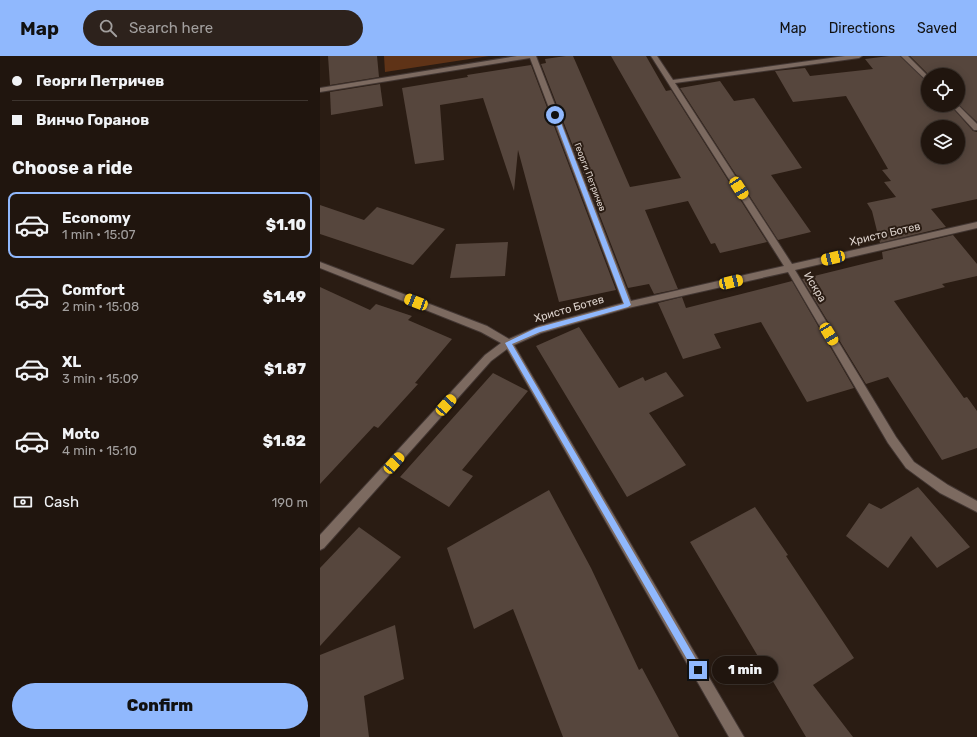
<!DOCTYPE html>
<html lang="en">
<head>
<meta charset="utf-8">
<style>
	:root { --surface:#20150e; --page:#2d221c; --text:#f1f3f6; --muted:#a29f9e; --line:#3d342e; --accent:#90b8fd }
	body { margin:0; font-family:Rubik,sans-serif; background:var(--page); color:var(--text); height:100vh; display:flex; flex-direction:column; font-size:15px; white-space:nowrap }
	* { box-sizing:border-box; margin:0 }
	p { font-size:13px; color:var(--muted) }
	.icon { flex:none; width:22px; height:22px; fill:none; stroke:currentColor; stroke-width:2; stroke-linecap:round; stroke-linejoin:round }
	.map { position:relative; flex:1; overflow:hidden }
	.drawer { display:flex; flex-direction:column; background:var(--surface); width:320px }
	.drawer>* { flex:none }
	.guide { display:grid; align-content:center; height:88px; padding:0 12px; background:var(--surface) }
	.fabs { position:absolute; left:601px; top:12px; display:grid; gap:8px }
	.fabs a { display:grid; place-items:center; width:44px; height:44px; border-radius:50%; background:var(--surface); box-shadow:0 2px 10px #0003,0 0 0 1px var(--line); font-size:20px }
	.end { position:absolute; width:18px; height:18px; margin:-9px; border:5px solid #90b8fd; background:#111; box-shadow:0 0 0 2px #111 }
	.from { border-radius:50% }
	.bubble { position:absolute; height:28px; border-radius:14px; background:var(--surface); box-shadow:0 2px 10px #0003,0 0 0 1px var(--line); font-size:13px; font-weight:800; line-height:28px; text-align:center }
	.car { position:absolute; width:12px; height:24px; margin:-12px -6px; border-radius:5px; box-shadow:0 0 3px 1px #0007; background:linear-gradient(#f5c518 24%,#345 0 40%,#f5c518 0 76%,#345 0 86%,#f5c518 0) }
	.guide b { display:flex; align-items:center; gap:14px; height:38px; font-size:15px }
	.guide b+b { border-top:1px solid var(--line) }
	.guide i { width:10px; height:10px; background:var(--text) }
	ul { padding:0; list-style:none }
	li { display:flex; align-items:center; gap:12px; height:66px; margin:0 8px 6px; padding:0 4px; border:2px solid transparent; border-radius:8px }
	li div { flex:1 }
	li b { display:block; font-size:15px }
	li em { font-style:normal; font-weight:800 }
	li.on { border-color:var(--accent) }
	li>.icon { width:36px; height:36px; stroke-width:1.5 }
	h2 { padding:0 12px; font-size:18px; line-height:48px }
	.pay { display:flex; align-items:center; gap:10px; height:44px; padding:0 12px; font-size:15px }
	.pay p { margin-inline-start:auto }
	.primary-button { display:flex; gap:8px; margin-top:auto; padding:8px 12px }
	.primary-button a { flex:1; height:46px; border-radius:24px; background:var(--accent); color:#111; font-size:16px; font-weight:800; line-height:46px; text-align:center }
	header { display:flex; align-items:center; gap:24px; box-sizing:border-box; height:56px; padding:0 20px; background:var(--accent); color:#111 }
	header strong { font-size:19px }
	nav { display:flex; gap:22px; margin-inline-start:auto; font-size:14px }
	.search { width:280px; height:36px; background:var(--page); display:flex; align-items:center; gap:10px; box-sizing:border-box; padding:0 14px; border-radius:22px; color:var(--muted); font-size:15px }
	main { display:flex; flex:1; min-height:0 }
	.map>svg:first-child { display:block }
	.green { fill:#5f3317 }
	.building { fill:#56463d; fill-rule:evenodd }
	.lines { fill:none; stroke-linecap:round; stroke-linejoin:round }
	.street-casing { stroke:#433733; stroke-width:2 }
	.street { fill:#7c6a60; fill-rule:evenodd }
	.route { fill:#90b8fd }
	.labels { text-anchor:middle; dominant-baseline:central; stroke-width:4; stroke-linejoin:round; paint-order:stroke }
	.far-street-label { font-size:9px; fill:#ddd3cd; stroke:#2a1c13 }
	.street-label { font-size:11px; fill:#ddd3cd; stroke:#2a1c13 }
</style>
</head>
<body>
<header>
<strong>Map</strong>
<div class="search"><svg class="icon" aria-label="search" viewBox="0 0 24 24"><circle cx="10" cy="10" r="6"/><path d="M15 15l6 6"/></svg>Search here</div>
<nav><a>Map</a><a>Directions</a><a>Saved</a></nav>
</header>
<main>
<section class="drawer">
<div class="guide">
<b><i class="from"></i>Георги Петричев</b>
<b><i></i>Винчо Горанов</b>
</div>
<h2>Choose a ride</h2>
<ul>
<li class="on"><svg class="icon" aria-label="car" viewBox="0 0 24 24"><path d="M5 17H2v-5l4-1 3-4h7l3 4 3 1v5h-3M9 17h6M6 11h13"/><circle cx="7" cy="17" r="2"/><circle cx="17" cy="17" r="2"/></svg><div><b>Economy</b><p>1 min · 15:07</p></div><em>$1.10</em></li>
<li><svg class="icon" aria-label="car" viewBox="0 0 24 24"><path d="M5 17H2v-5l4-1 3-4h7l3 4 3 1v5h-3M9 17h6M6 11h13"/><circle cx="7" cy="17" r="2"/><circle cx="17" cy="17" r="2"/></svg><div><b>Comfort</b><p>2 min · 15:08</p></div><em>$1.49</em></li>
<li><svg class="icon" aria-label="car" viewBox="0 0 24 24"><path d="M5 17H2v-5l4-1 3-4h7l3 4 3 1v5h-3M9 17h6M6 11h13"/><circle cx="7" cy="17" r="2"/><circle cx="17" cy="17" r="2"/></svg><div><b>XL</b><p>3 min · 15:09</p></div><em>$1.87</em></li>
<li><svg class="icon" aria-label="car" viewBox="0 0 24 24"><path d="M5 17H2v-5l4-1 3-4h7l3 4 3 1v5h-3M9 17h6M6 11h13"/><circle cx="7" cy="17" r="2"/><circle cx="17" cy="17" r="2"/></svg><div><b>Moto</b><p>4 min · 15:10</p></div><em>$1.82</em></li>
</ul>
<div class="pay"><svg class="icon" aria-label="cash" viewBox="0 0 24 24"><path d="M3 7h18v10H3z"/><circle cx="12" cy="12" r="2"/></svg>Cash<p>190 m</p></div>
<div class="primary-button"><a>Confirm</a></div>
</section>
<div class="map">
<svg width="657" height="681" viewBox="0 0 657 681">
	<rect width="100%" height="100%" fill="#2a1c13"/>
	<!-- green -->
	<polygon class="green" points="64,0 169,0 65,16"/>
	<!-- building -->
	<g class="building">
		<polygon points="8,0 57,0 59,21 10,29"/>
		<polygon points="246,0 253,0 310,131 361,122 291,0 326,0 346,35 351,34 447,186 400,197 395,187 391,188 368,145 325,154 358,233 334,238 329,228 308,232 221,8 226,7 225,3"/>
		<path d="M569 0H580L608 27V49H630L653 75 657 76V143L611 153 626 171 560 187 552 155 547 147 576 141 564 126 571 125 562 114 568 113 526 40 473 46 455 15 485 12 490 20 553 13 545 3ZM608 71H638V101H608Z"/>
		<polygon points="590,0 657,0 657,66 638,48 638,19 609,19"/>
		<polygon points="211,9 296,234 239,246 198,94 194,135 163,42 120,49 124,104 95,108 82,32 148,21 147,19"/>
		<polygon points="400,25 414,45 434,42 482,112 451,119 491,176 458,184 360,32"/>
		<polygon points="60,28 63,50 11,59 10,36"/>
		<polygon points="0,149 44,164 57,151 125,173 93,209 0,178"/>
		<polygon points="633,179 657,208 657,220 622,228 625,231 574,245 644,342 647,341 657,355 657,392 622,404 568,321 546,328 482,223 563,203 562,196"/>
		<polygon points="188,186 185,220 130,222 136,188"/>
		<polygon points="472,225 534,332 487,346 441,266 394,278 401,292 363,303 338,247 362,241 366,252"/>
		<polygon points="0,231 50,254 56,248 92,260 88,264 132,283 95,327 98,328 58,372 54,370 0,428"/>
		<polygon points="259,271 299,332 323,321 325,325 346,316 364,340 329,357 366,409 307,441 216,290"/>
		<polygon points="173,317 208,335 142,414 153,420 129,451 80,421"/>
		<polygon points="598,431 650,491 617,512 591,480 568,512 526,480 549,447 561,453"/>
		<polygon points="229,434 271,512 319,614 322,612 359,681 243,681 193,553 154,573 127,492"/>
		<polygon points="435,451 468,499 466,500 534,602 493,629 533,681 486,681 370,486"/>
		<polygon points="39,471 81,501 0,590 0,512"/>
		<polygon points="75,569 84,623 44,640 49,681 0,681 0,599"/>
	</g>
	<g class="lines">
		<!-- street casing -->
		<g class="street-casing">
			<g id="street">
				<polygon points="197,0 216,0 311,245 464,210 331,0 337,0 353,24 525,0 542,0 539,2 355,27 472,208 657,166 657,172 475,214 576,381 594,406 628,429 657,445 657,456 620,437 586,412 568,387 468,216 308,252 221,277 194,289 424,681 409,681 187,293 171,305 4,492 0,494 0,479 165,299 181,287 161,276 0,212 0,206 167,270 189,283 219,270 303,247 210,2 0,36 0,32"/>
				<polygon points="581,0 588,0 608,20 608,26"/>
				<polygon points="631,49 638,49 657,68 657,74 654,74"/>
			</g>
		</g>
		<!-- street -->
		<use href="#street" class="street"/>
	</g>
	<!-- route -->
	<polygon class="route" points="235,57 238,59 311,249 308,251 220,276 192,288 381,612 382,614 381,617 378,619 375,617 185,287 216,272 304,248 233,59"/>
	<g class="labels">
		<!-- far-street labels -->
		<g class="far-street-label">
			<text transform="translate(270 121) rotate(69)">Георги Петричев</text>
		</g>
		<!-- street labels -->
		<g class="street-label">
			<text transform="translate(565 178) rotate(-13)">Христо Ботев</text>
			<text transform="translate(495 231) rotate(59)">Искра</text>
			<text transform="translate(249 253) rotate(-16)">Христо Ботев</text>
		</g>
	</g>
</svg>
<div class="fabs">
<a><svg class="icon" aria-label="locate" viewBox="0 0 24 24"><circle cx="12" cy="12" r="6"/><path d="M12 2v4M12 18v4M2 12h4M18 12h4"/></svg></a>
<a><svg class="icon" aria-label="layers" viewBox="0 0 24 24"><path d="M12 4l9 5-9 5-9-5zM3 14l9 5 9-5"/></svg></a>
</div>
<i class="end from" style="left:235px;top:59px"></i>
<i class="end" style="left:378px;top:614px"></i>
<div class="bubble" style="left:392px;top:600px;width:66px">1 min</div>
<i class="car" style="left:419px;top:132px;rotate:147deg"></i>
<i class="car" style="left:513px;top:202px;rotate:257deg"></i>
<i class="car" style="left:411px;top:226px;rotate:77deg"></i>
<i class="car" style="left:96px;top:246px;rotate:291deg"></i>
<i class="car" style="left:509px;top:278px;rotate:149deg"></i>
<i class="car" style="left:126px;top:349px;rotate:42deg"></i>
<i class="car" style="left:74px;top:407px;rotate:42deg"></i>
</div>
</main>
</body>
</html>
